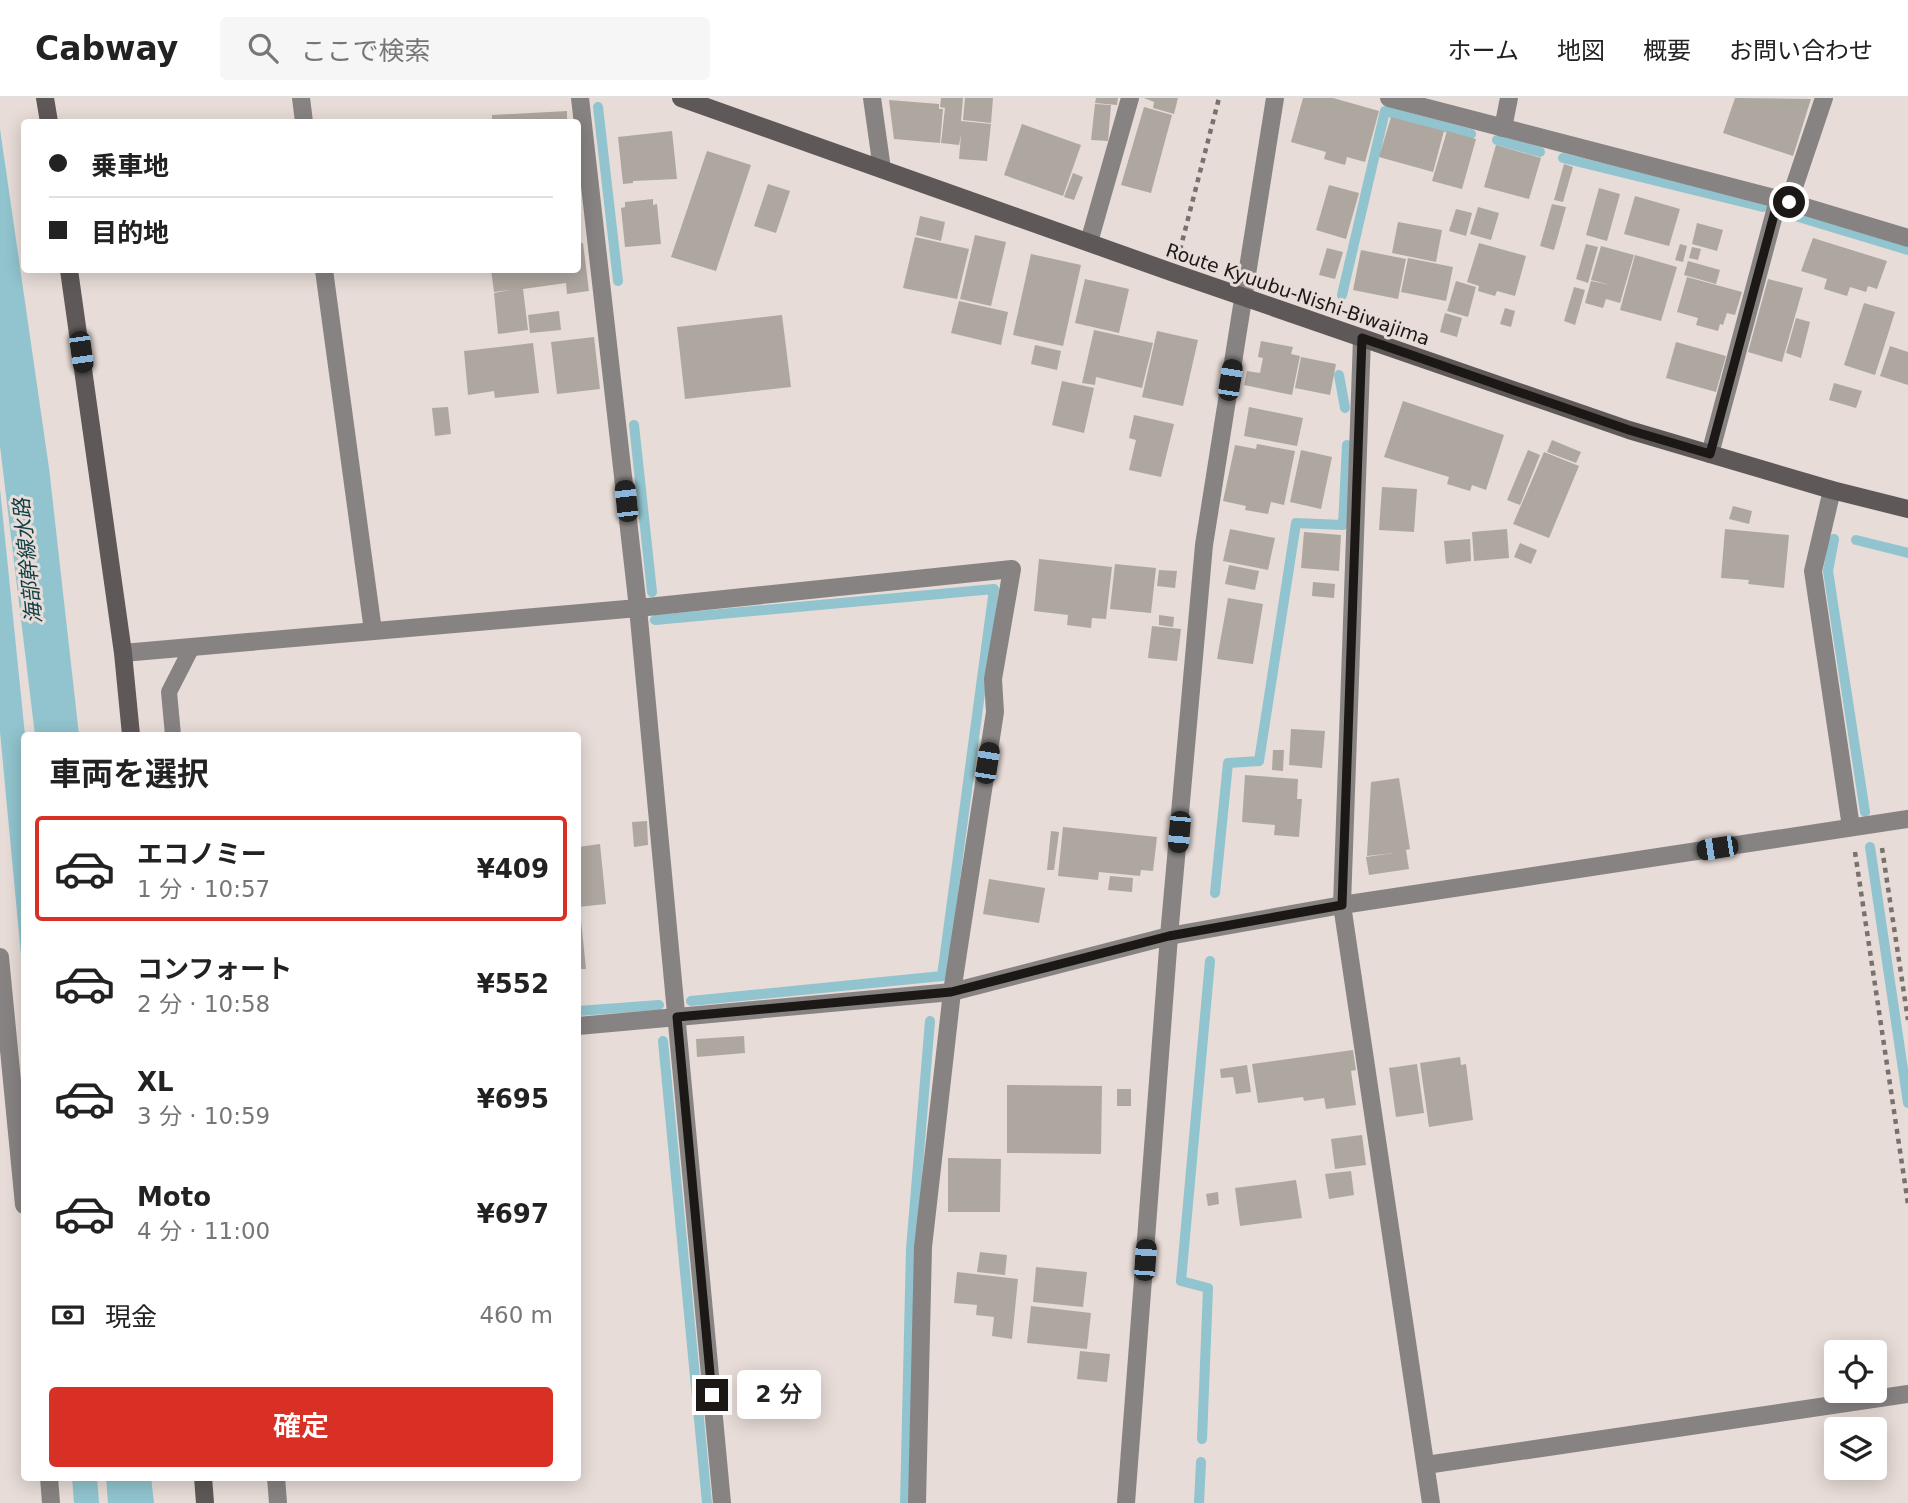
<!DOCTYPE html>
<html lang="ja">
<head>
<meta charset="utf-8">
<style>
	:root { --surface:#fff; --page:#f6f6f6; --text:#222; --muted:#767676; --line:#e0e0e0; --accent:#d93025 }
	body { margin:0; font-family:"DejaVu Sans","Noto Sans JP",sans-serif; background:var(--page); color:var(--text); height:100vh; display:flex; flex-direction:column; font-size:26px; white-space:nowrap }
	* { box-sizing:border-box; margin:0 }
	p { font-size:23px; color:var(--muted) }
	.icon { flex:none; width:38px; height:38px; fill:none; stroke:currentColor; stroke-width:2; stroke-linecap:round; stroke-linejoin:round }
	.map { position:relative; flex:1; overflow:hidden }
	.drawer { position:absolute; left:21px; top:634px; width:560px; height:749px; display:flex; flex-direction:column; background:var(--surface); border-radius:7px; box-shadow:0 4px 18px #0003 }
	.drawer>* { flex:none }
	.guide { position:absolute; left:21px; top:21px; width:560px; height:154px; border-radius:7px; box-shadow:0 4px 18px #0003; display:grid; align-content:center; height:154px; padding:0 28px; background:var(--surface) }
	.controls { position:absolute; left:1824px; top:1242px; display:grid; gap:14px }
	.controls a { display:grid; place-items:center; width:63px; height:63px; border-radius:7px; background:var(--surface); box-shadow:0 4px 18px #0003; font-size:35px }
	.end { position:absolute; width:32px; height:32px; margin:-16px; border:9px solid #1b1816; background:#fff; box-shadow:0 0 0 4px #fff }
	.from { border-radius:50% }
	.bubble { position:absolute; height:49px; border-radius:7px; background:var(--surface); box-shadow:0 4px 18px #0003; font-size:23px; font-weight:600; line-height:49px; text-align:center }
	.car { position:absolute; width:21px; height:42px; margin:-21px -10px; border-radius:9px; box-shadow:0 0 5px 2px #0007; background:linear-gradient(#222 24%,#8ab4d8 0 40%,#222 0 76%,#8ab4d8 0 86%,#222 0) }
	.guide b { display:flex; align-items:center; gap:24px; height:66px; font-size:26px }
	.guide b+b { border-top:2px solid var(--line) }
	.guide i { width:18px; height:18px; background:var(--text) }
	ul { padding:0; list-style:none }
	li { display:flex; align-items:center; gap:21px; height:105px; margin:0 14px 10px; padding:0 14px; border:4px solid transparent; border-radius:7px }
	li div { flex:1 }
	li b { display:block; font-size:26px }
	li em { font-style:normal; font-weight:600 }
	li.active { border-color:var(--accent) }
	li>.icon { width:63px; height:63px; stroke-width:1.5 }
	h2 { padding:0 28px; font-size:32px; line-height:84px }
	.pay { display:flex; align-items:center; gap:18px; height:77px; padding:0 28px; font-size:26px }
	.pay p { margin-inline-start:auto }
	.primary-button { display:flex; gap:14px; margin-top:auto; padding:14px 28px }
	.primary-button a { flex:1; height:80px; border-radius:7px; background:var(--accent); color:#fff; font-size:28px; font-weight:600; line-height:80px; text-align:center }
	header { display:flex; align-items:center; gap:42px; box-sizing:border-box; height:98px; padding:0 35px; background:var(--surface); border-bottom:2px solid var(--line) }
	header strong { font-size:33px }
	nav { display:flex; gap:38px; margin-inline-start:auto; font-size:24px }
	.search { width:490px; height:63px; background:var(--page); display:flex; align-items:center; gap:18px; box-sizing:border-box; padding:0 24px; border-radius:7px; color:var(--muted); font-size:26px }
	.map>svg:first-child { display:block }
	.water { fill:#91c4ce }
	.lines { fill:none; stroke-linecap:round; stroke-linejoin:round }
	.stream { stroke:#91c4ce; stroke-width:10 }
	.building { fill:#aea7a0 }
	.path { stroke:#78716e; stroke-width:4.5; stroke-dasharray:5 5; stroke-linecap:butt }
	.lane { stroke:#888383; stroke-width:16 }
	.street { stroke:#888383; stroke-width:18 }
	.secondary { stroke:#5f5858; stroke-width:18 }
	.route { stroke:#1b1816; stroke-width:9 }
	.labels { text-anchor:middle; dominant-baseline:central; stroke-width:6; stroke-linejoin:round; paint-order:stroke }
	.street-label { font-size:19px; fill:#1b1816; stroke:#e7dcd7 }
	.water-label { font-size:21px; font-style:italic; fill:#0f3f46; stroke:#e7dcd7 }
</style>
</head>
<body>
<header>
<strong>Cabway</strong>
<div class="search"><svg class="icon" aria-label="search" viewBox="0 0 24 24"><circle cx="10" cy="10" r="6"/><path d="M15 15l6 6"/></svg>ここで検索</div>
<nav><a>ホーム</a><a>地図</a><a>概要</a><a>お問い合わせ</a></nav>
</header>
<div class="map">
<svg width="1908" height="1405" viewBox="0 0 1908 1405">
	<rect width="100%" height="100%" fill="#e7dcd7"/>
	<!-- water -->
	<g class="water">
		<polygon points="0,31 49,370 79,637 35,637 0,348"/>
		<polygon points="0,391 25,637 24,889 0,634"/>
		<polygon points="72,1379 97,1379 99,1405 74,1405"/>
		<polygon points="106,1379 151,1379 154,1405 108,1405"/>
	</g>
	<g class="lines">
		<!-- stream -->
		<g class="stream">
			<polyline points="598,9 618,183"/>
			<polyline points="1497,42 1540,54"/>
			<polyline points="1563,60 1763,109"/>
			<polyline points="1792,117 1908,152"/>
			<polyline points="1342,197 1385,13 1471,36"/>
			<polyline points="1339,277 1345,310"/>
			<polyline points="634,327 652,494"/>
			<polyline points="1834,441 1828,473 1865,714"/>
			<polyline points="1856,442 1908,455"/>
			<polyline points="655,522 994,491 942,878 691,903"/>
			<polyline points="1870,749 1908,1005"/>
			<polyline points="1215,795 1228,665 1259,663 1296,425 1343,427 1347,347"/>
			<polyline points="578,913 659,907"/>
			<polyline points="663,943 707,1405"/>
			<polyline points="1202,1341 1208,1190 1181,1183 1210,863"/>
			<polyline points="905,1405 911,1151 930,923"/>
			<polyline points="1199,1405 1201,1364"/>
		</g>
	</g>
	<!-- building -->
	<g class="building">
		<polygon points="941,0 963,0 961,23 991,26 987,63 959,61 961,37 959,47 941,45 945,10 940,9"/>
		<polygon points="965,0 993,0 991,25 963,22"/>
		<polygon points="1096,0 1118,0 1117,7 1095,5"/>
		<polygon points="1144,0 1178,0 1174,16 1153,10 1154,4"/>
		<polygon points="1303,0 1333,0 1379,13 1365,64 1347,59 1345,67 1324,61 1326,54 1291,44"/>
		<polygon points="1735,0 1811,1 1793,58 1723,35"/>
		<polygon points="889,2 939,6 939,11 943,11 940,45 894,41"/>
		<polygon points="1095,6 1111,7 1108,43 1091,42"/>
		<polygon points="1144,9 1172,17 1151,95 1121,87"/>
		<polygon points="567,13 567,24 492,24 492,17"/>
		<polygon points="1391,19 1444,33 1433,74 1379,59"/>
		<polygon points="1022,26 1081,47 1063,98 1004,77"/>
		<polygon points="672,33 677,81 633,83 633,85 623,86 618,39"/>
		<polygon points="1447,33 1476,41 1462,91 1432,83"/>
		<polygon points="1496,47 1541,60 1529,101 1484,89"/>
		<polygon points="707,53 751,67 716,173 671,159"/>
		<polygon points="1564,66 1573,69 1563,104 1554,102"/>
		<polygon points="1073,75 1083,79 1074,102 1064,99"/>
		<polygon points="768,86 790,93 776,135 754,128"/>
		<polygon points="1329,87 1359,95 1346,141 1316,132"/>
		<polygon points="1599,90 1620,96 1607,143 1586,137"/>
		<polygon points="1635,98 1680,111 1669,148 1624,136"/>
		<polygon points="653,101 653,107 657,106 661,146 625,149 621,110 625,109 625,104"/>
		<polygon points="1552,106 1566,109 1554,152 1540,148"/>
		<polygon points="1478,109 1499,115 1491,142 1470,136"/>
		<polygon points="1456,111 1472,115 1466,138 1449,133"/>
		<polygon points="920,118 945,124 941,143 916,137"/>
		<polygon points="1398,124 1442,132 1436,164 1392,155"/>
		<polygon points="1697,125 1723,132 1717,153 1692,146"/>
		<polygon points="975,137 1006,144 991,208 960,201"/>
		<polygon points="915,139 969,151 957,201 903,190"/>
		<polygon points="1813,140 1887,163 1877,191 1868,188 1866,194 1850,189 1847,198 1824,191 1827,181 1801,173"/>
		<polygon points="578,145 583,145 589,193 567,196 566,185 523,191 528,232 498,236 494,195 510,192 494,194 491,172 578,172"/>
		<polygon points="1479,145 1526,158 1515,198 1497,193 1495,198 1478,193 1479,188 1467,184"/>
		<polygon points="1586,146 1598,149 1588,185 1576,181"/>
		<polygon points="1680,146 1687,148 1683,164 1675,162"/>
		<polygon points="1601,148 1634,157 1620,205 1606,201 1603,210 1585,205 1591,183 1611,187 1591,182"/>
		<polygon points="1692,149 1701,151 1698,162 1689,160"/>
		<polygon points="1327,150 1343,154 1335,181 1319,177"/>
		<polygon points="1361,152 1406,161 1398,201 1353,192"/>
		<polygon points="1031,156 1081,167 1063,248 1013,237"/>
		<polygon points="1635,157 1677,169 1661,223 1620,212"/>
		<polygon points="1408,160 1453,169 1446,203 1401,194"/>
		<polygon points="1688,163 1720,172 1716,186 1684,177"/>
		<polygon points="1687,179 1742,194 1735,217 1727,215 1723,227 1720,226 1718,233 1696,227 1698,220 1677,214"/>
		<polygon points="1085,181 1129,191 1119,235 1075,225"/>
		<polygon points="1768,181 1803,190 1782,264 1748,254"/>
		<polygon points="1456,183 1476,189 1468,219 1447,213"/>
		<polygon points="1574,189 1585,192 1575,227 1564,223"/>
		<polygon points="959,203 1008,214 1001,247 951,235"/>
		<polygon points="1864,205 1895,214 1875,277 1844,267"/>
		<polygon points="1505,210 1515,213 1511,229 1500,226"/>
		<polygon points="559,213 561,232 530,235 528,217"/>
		<polygon points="1445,215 1462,220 1457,239 1440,234"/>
		<polygon points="782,217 791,289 685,301 677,229"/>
		<polygon points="1796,220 1810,224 1801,260 1786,255"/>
		<polygon points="1094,232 1153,245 1142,290 1096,279 1095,287 1082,285"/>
		<polygon points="1157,233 1198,242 1183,308 1142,299"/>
		<polygon points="594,239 600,291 557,296 551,244"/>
		<polygon points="1261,243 1293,249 1291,256 1300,258 1292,297 1244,287 1247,273 1260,275 1263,260 1258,259"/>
		<polygon points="1676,244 1726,258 1716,294 1666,280"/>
		<polygon points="533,245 539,295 495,300 494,293 468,297 464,253"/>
		<polygon points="1035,247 1061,253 1057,272 1031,266"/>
		<polygon points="1890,248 1908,254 1908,287 1880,278"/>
		<polygon points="1301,259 1336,266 1330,297 1295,290"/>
		<polygon points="1062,283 1094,290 1084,335 1052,327"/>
		<polygon points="1834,285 1862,293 1856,310 1829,302"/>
		<polygon points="1403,303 1504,337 1486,392 1472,387 1470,393 1447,386 1449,379 1384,359"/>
		<polygon points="448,309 451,336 435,338 432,310"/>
		<polygon points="1249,309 1303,320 1297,348 1244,338"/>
		<polygon points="1134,317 1174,326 1161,379 1129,372 1136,342 1129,340"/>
		<polygon points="1552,342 1581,354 1576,365 1547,354"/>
		<polygon points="1257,346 1295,353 1284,407 1271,404 1268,416 1245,412 1246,408 1223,403 1235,347 1256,351"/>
		<polygon points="1301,352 1332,359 1321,411 1290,404"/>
		<polygon points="1528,352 1540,357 1520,407 1507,402"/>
		<polygon points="1544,354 1579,368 1549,440 1513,426"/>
		<polygon points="1382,389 1417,391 1414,434 1379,432"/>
		<polygon points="1733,408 1752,413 1749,426 1729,421"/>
		<polygon points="1230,431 1275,440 1268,472 1223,463"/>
		<polygon points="1507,431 1509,460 1474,463 1472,434"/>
		<polygon points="1725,431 1789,437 1784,490 1748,486 1749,482 1721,480"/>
		<polygon points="1304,434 1341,437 1339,473 1301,470"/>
		<polygon points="1470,441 1471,463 1446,466 1444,443"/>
		<polygon points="1520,445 1537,452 1531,466 1514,459"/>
		<polygon points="1039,461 1112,469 1106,521 1092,520 1091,530 1067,527 1068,517 1034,513"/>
		<polygon points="1115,466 1156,470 1151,515 1110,511"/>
		<polygon points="1229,467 1259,473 1255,492 1225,486"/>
		<polygon points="1159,472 1177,473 1175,490 1157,488"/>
		<polygon points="1313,484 1335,486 1334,500 1312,498"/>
		<polygon points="1228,500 1263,506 1253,566 1217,561"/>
		<polygon points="1159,517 1174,519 1173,529 1159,527"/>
		<polygon points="1152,528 1181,531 1177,563 1148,560"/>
		<polygon points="1291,631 1325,633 1322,670 1289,667"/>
		<polygon points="1273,652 1284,652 1283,673 1272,672"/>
		<polygon points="1245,677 1298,681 1297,701 1302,701 1299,739 1274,737 1275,727 1242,724"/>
		<polygon points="1399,680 1410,751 1406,752 1409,771 1369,777 1366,759 1394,755 1367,758 1371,684"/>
		<polygon points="647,723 648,747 634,749 632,724"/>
		<polygon points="1063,729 1157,739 1153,773 1141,772 1140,778 1099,774 1098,782 1058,778"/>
		<polygon points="1051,733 1059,734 1054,772 1047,772"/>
		<polygon points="600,746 606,806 578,809 578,749"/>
		<polygon points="1110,778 1133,780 1132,794 1108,792"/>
		<polygon points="989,781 1045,790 1039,825 983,816"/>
		<polygon points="581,822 586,871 578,871 578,823"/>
		<polygon points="744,938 745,955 697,959 696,941"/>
		<polygon points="1353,952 1356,972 1351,973 1356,1007 1326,1011 1324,1000 1304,1003 1303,999 1258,1005 1252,966"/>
		<polygon points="1460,959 1461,967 1466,966 1473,1022 1429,1029 1420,965"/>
		<polygon points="1417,966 1424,1015 1396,1019 1389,970"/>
		<polygon points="1247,967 1251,994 1236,996 1233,979 1221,980 1220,971"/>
		<polygon points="1007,987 1102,988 1101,1056 1007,1055"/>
		<rect x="1117" y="991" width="14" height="17"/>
		<polygon points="1362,1037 1366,1067 1335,1071 1331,1041"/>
		<polygon points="948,1060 1001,1061 1000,1114 948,1114"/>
		<polygon points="1351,1073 1354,1097 1329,1101 1325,1076"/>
		<polygon points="1296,1082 1302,1120 1240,1128 1235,1090"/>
		<polygon points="1218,1094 1219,1106 1208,1108 1206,1096"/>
		<polygon points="980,1154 1007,1157 1005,1177 977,1174"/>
		<polygon points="1036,1169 1087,1174 1083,1209 1033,1204"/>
		<polygon points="957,1174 1018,1181 1012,1241 992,1238 994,1219 976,1217 977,1207 954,1205"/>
		<polygon points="1031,1208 1091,1215 1087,1251 1027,1245"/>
		<polygon points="1080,1253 1110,1256 1107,1284 1077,1281"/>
	</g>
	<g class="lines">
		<!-- path -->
		<g class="path">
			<polyline points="1180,152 1219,0"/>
			<polyline points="1882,750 1908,922"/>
			<polyline points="1855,754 1908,1106"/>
		</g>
		<!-- lane -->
		<polyline class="lane" points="173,637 169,594 192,549"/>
		<!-- street -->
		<g class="street">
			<polyline points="301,0 304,24"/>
			<polyline points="580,0 638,510 722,1405"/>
			<polyline points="872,0 882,71"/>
			<polyline points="1389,0 1789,104 1908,140"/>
			<polyline points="1503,30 1509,0"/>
			<polyline points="1789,104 1824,0"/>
			<polyline points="1089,144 1130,0"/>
			<polyline points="324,172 373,533"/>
			<polyline points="1362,240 1342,807 1431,1405"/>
			<polyline points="1710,356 1778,102"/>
			<polyline points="1832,392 1813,473 1851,729"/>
			<polyline points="123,555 638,510 1012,471 993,581 995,614 952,894 923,1149 917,1405"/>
			<polyline points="0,859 24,1107"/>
			<polyline points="578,928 952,894 1169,838 1342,807 1908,721"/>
			<polyline points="1426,1367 1908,1296"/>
			<polyline points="49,1379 51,1405"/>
			<polyline points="276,1379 278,1405"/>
			<polyline points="1126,1405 1169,838 1204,447 1275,0"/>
		</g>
		<!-- secondary -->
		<g class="secondary">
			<polyline points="45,0 49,24"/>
			<polyline points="681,0 1174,175 1629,332 1832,392 1908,411"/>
			<polyline points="69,172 123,555 131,637"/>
			<polyline points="203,1379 205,1405"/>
		</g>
	</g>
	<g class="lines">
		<!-- route -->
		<polyline class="route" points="712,1297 677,919 951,894 1169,838 1342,807 1362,240 1629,332 1710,356 1778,102 1789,104"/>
	</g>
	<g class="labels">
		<!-- street labels -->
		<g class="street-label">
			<text transform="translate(1298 196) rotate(19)">Route Kyuubu-Nishi-Biwajima</text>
		</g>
		<!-- water labels -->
		<g class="water-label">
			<text transform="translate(28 463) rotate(-96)">海部幹線水路</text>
		</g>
	</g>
</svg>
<div class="controls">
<a><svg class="icon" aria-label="locate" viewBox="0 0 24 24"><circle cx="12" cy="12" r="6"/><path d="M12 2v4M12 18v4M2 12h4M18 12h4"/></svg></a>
<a><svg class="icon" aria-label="layers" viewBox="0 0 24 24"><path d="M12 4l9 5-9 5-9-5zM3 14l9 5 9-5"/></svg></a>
</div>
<i class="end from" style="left:1789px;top:104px"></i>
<i class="end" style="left:712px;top:1297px"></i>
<div class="bubble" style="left:737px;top:1272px;width:84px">2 分</div>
<i class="car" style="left:81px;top:254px;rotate:172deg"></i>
<i class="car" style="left:1230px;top:282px;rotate:9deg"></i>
<i class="car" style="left:626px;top:403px;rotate:354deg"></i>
<i class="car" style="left:987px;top:665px;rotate:9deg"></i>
<i class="car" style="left:1179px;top:734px;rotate:185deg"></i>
<i class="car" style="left:1717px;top:750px;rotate:261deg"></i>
<i class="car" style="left:1145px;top:1162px;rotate:4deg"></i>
<div class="guide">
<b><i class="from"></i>乗車地</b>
<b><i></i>目的地</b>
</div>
<section class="drawer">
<h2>車両を選択</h2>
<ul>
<li class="active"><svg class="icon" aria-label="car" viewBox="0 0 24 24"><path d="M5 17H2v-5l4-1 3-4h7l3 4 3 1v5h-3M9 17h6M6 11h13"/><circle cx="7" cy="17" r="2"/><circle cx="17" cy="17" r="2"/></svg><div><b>エコノミー</b><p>1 分 · 10:57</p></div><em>¥409</em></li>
<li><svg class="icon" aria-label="car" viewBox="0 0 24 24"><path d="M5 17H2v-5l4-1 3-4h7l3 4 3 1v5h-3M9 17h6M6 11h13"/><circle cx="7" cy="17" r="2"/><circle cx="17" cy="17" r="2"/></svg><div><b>コンフォート</b><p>2 分 · 10:58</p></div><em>¥552</em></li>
<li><svg class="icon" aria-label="car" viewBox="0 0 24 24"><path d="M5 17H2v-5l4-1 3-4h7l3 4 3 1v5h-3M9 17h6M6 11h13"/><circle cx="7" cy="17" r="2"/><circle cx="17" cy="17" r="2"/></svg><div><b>XL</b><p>3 分 · 10:59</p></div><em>¥695</em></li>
<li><svg class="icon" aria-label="car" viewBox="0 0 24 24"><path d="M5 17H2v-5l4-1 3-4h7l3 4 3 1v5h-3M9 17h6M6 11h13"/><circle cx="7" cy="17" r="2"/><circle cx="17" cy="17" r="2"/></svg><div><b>Moto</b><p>4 分 · 11:00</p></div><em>¥697</em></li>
</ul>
<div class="pay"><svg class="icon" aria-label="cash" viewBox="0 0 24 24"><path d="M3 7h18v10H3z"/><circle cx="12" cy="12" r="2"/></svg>現金<p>460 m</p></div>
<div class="primary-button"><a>確定</a></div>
</section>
</div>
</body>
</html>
